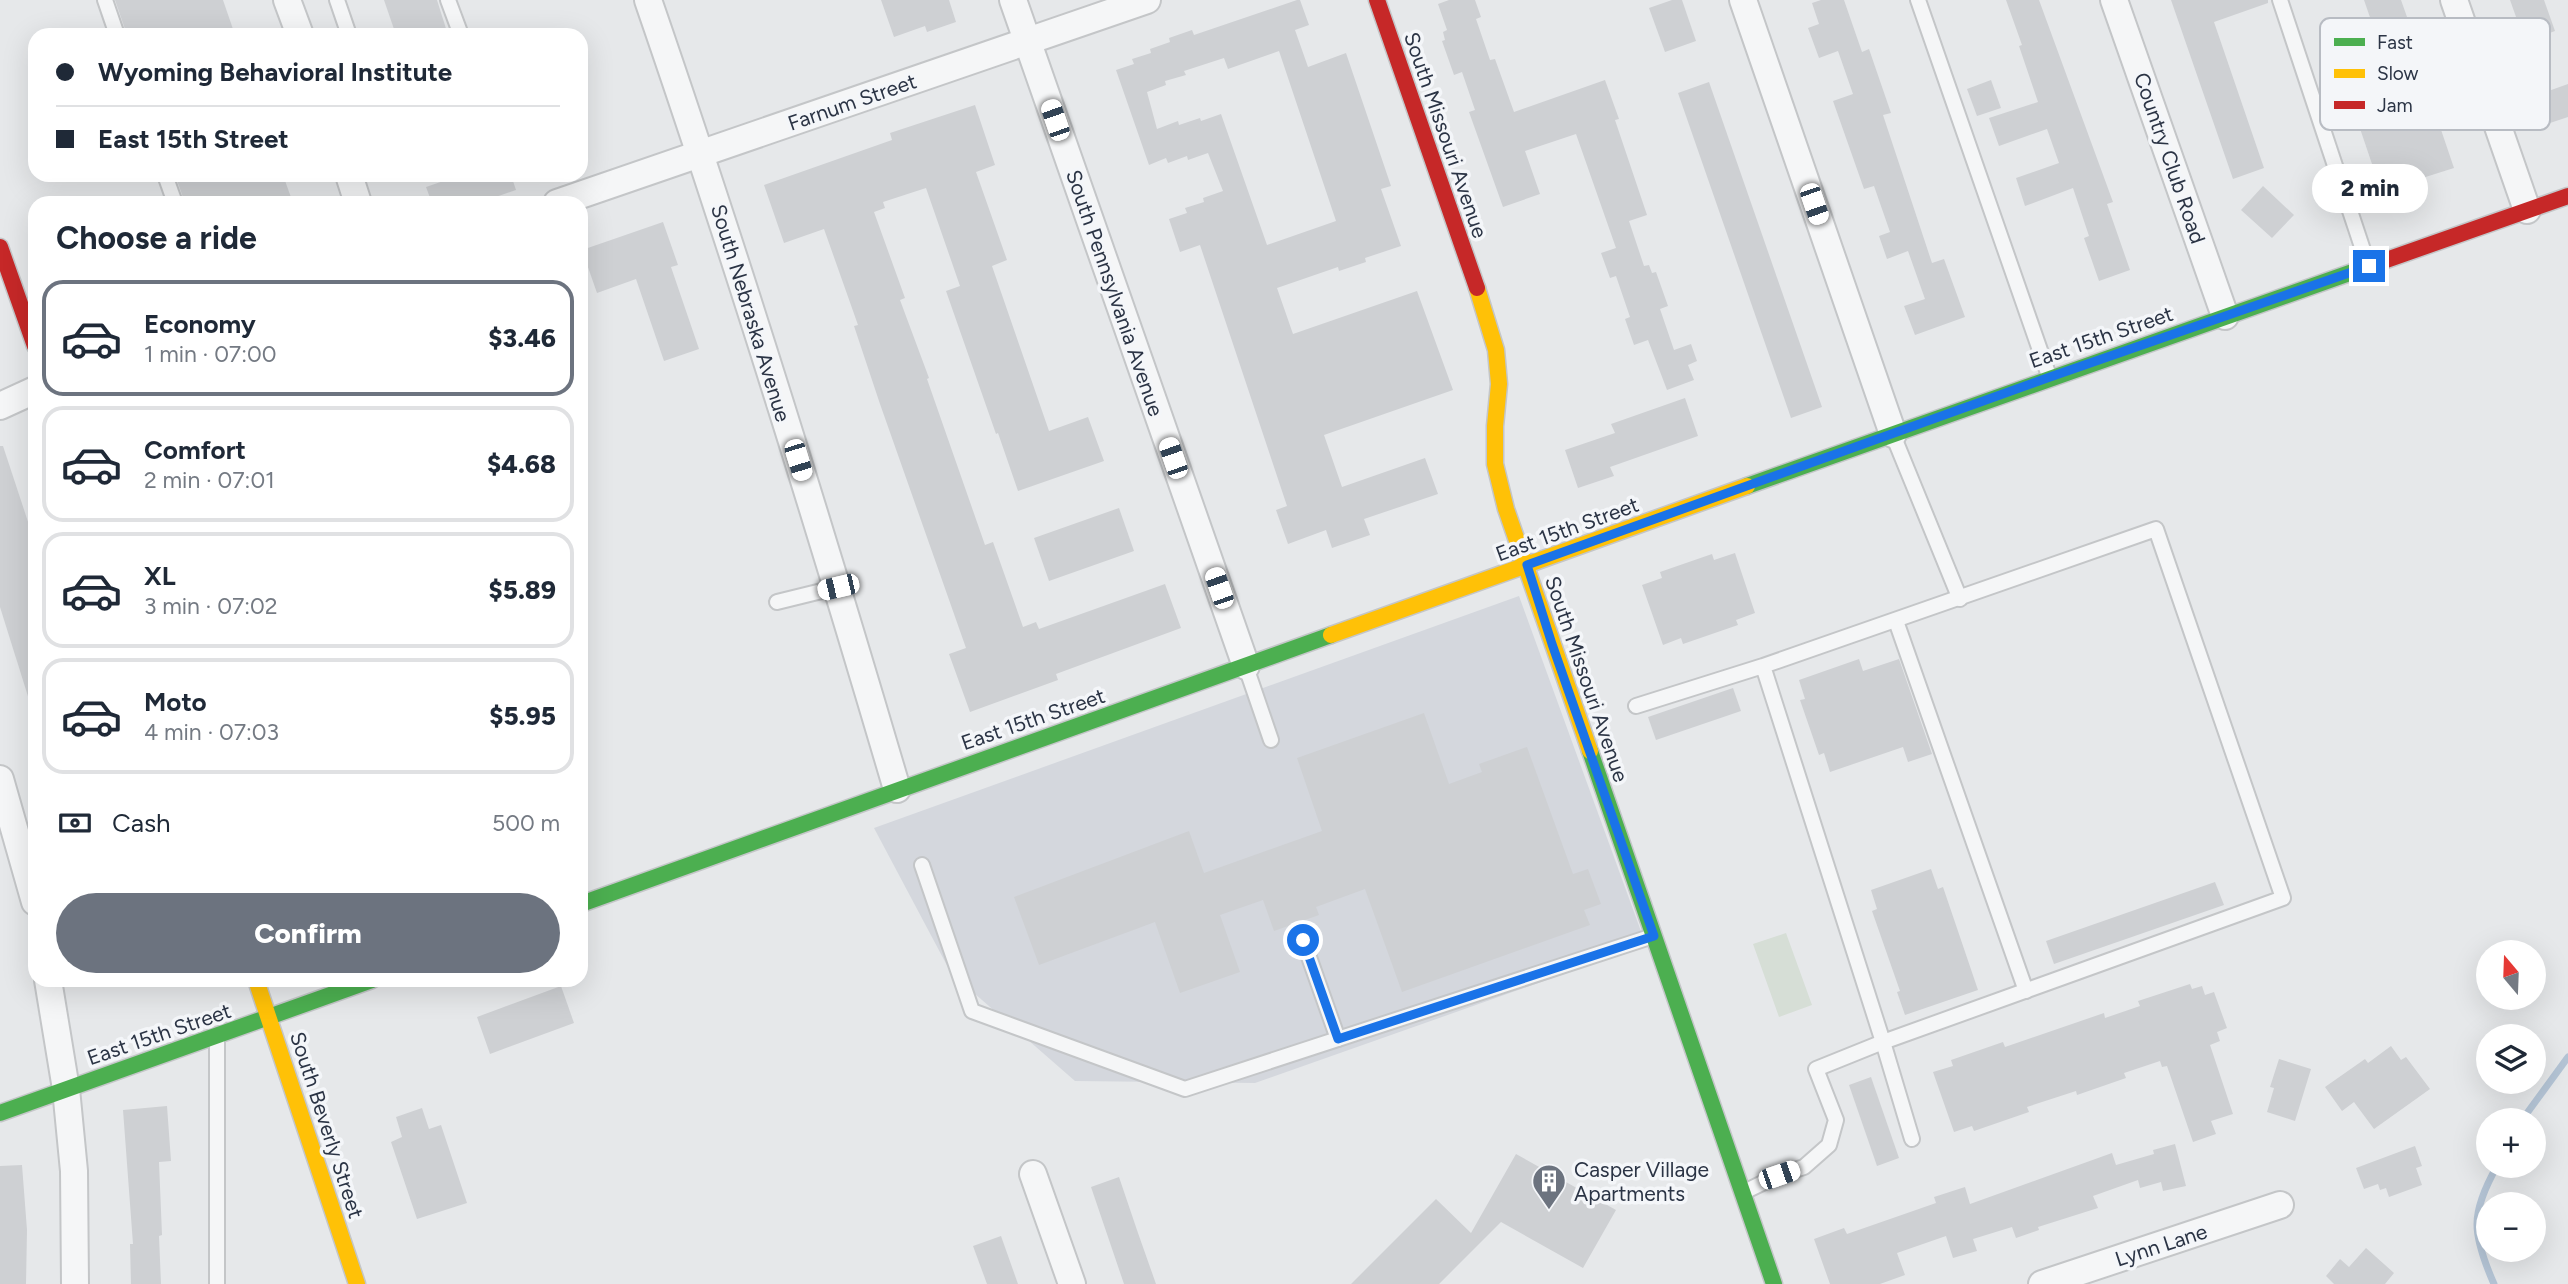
<!DOCTYPE html>
<html lang="en">
<head>
<meta charset="utf-8">
<style>
	:root { --surface:#fff; --page:#f6f6f7; --text:#1f2937; --muted:#747a83; --line:#e0e1e3; --accent:#6c737f }
	body { margin:0; font-family:Figtree,sans-serif; background:var(--page); color:var(--text); height:100vh; display:flex; flex-direction:column; font-size:26px; white-space:nowrap }
	* { box-sizing:border-box; margin:0 }
	p { font-size:23px; color:var(--muted) }
	.icon { flex:none; width:38px; height:38px; fill:none; stroke:currentColor; stroke-width:2; stroke-linecap:round; stroke-linejoin:round }
	.map { position:relative; flex:1; overflow:hidden }
	.side { position:absolute; left:28px; top:196px; width:560px; height:791px; display:flex; flex-direction:column; background:var(--surface); border-radius:21px; box-shadow:0 7px 28px #0002 }
	.side>* { flex:none }
	.banner { position:absolute; left:28px; top:28px; width:560px; height:154px; border-radius:21px; box-shadow:0 7px 28px #0002; display:grid; align-content:center; height:154px; padding:0 28px; background:var(--surface) }
	.needle { width:46px; rotate:341deg }
	.buttons { position:absolute; left:2476px; top:940px; display:grid; gap:14px }
	.buttons a { display:grid; place-items:center; width:70px; height:70px; border-radius:50%; background:var(--surface); box-shadow:0 7px 28px #0002; font-size:35px }
	.end { position:absolute; width:32px; height:32px; margin:-16px; border:9px solid #1a73e8; background:#fff; box-shadow:0 0 0 4px #fff }
	.from { border-radius:50% }
	.bubble { position:absolute; height:49px; border-radius:24px; background:var(--surface); box-shadow:0 7px 28px #0002; font-size:23px; font-weight:800; line-height:49px; text-align:center }
	.car { position:absolute; width:21px; height:42px; margin:-21px -10px; border-radius:9px; box-shadow:0 0 5px 2px #0007; background:linear-gradient(#fff 24%,#345 0 40%,#fff 0 76%,#345 0 86%,#fff 0) }
	.banner b { display:flex; align-items:center; gap:24px; height:66px; font-size:26px }
	.banner b+b { border-top:2px solid var(--line) }
	.banner i { width:18px; height:18px; background:var(--text) }
	ul { padding:0; list-style:none }
	li { display:flex; align-items:center; gap:21px; height:116px; margin:0 14px 10px; padding:0 14px; border:4px solid var(--line); border-radius:21px }
	li div { flex:1 }
	li b { display:block; font-size:26px }
	li em { font-style:normal; font-weight:800 }
	li.active { border-color:var(--accent) }
	li>.icon { width:63px; height:63px; stroke-width:1.5 }
	h2 { padding:0 28px; font-size:32px; line-height:84px }
	.pay { display:flex; align-items:center; gap:18px; height:77px; padding:0 28px; font-size:26px }
	.pay p { margin-inline-start:auto }
	.action { display:flex; gap:14px; margin-top:auto; padding:14px 28px }
	.action a { flex:1; height:80px; border-radius:42px; background:var(--accent); color:#fff; font-size:28px; font-weight:800; line-height:80px; text-align:center }
	.map>svg:first-child { display:block }
	.built { fill:#d4d7dd }
	.green { fill:#d6ded6 }
	.lines { fill:none; stroke-linecap:round; stroke-linejoin:round }
	.stream { stroke:#b4c4d5; stroke-width:7 }
	.building { fill:#ced0d3; fill-rule:evenodd }
	.lane-casing { stroke:#c4c6c8; stroke-width:18 }
	.street-casing { stroke:#c4c6c8; stroke-width:30 }
	.fast-casing { stroke:#c4c6c8; stroke-width:19 }
	.slow-casing { stroke:#c4c6c8; stroke-width:19 }
	.jam-casing { stroke:#c4c6c8; stroke-width:19 }
	.lane { stroke:#f5f6f7; stroke-width:14 }
	.street { stroke:#f5f6f7; stroke-width:26 }
	.fast { stroke:#4caf50; stroke-width:16 }
	.slow { stroke:#ffc107; stroke-width:16 }
	.jam { stroke:#c62828; stroke-width:16 }
	.route { stroke:#1a73e8; stroke-width:9 }
	.labels { text-anchor:middle; dominant-baseline:central; stroke-width:7; stroke-linejoin:round; paint-order:stroke }
	.street-label { font-size:21px; fill:#2b3445; stroke:#f4f6f9 }
	.poi-label { font-size:21px; fill:#2b3445; stroke:#f4f6f9; text-anchor:start }
	.key { fill:#f4f6f9; stroke:#b8bcc3; stroke-width:2 }
	.key-label { font-size:19px; fill:#2b3445 }
</style>
</head>
<body>
<div class="map">
<svg width="2568" height="1284" viewBox="0 0 2568 1284">
	<rect width="100%" height="100%" fill="#e6e8ea"/>
	<!-- built -->
	<polygon class="built" points="1519,596 1646,945 1255,1083 1075,1081 951,973 874,828"/>
	<!-- green -->
	<polygon class="green" points="1786,933 1812,1005 1779,1017 1753,944"/>
	<g class="lines">
		<!-- stream -->
		<g class="stream">
			<polyline points="2522,1120 2568,1057"/>
			<path d="M2494 1284C2487 1268 2477 1241 2477 1224 2477 1204 2488 1182 2497 1166"/>
		</g>
	</g>
	<!-- building -->
	<g class="building">
		<polygon points="115,0 223,0 235,35 127,35"/>
		<polygon points="384,0 437,0 448,35 396,35"/>
		<polygon points="881,0 949,0 956,22 927,32 925,26 894,37"/>
		<path d="M1297 0H1300L1309 25 1295 30 1308 67 1346 53 1391 186 1381 189 1401 246 1365 258 1366 262 1339 271 1338 267 1277 288 1293 334 1417 291 1453 390 1324 435 1342 487 1425 458 1438 494 1364 519 1370 535 1332 548 1326 530 1288 544 1276 510 1287 506 1200 245 1180 252 1169 219 1187 213 1185 208 1204 202 1203 198 1223 191 1208 153 1188 160 1187 156 1168 163 1166 158 1149 165 1116 70 1134 64 1132 59 1151 53 1150 49 1170 42 1169 38 1192 30 1194 35ZM1279 51 1336 221 1267 245 1221 114 1201 121 1200 118 1179 125 1178 121 1157 129 1147 92 1166 85 1165 81 1186 75 1184 71 1224 58 1228 69Z"/>
		<polygon points="1449,0 1475,0 1481,17 1476,19 1490,60 1495,59 1514,112 1605,80 1619,119 1615,120 1647,215 1629,221 1644,266 1649,265 1652,273 1656,272 1668,306 1660,309 1674,350 1691,344 1697,361 1688,365 1694,380 1667,390 1648,340 1634,345 1625,319 1630,317 1616,276 1610,278 1601,253 1616,248 1576,134 1525,151 1540,194 1503,207 1469,112 1475,110 1462,72 1454,75 1442,41 1445,40 1443,32 1447,30 1438,4"/>
		<polygon points="1672,0 1682,0 1696,41 1665,52 1649,8"/>
		<polygon points="1821,0 1844,0 1862,52 1869,49 1891,113 1883,115 1932,263 1944,259 1965,317 1915,335 1904,306 1925,299 1908,251 1887,259 1879,236 1890,232 1874,186 1864,189 1833,101 1853,94 1838,51 1819,58 1808,28 1819,24 1812,3"/>
		<polygon points="2006,0 2039,0 2113,202 2107,204 2130,270 2099,281 2084,238 2089,236 2073,188 2025,206 2016,178 2059,163 2047,129 1999,146 1989,118 2038,102 2019,46 2022,45"/>
		<polygon points="2171,0 2268,0 2268,3 2214,22 2264,168 2233,179"/>
		<polygon points="2364,0 2401,0 2441,113 2436,115 2454,168 2378,192 2369,165 2372,164 2349,96 2392,81"/>
		<polygon points="2510,0 2544,0 2555,31 2525,42"/>
		<polygon points="1991,80 2001,108 1977,116 1967,89"/>
		<polygon points="1709,82 1822,407 1791,418 1678,93"/>
		<polygon points="2568,84 2568,117 2550,123 2540,94"/>
		<polygon points="975,105 995,165 976,172 1007,260 992,266 1049,431 1088,417 1104,461 1018,491 998,433 996,434 946,291 960,286 926,188 883,202 885,208 874,212 905,298 900,300 929,378 927,379 985,545 993,542 1023,627 1036,622 1039,629 1165,584 1181,628 1056,674 1058,680 970,712 949,654 966,648 880,404 854,326 858,325 824,229 784,243 764,185 892,140 890,133"/>
		<polygon points="175,175 283,175 293,203 185,203"/>
		<polygon points="461,175 511,175 516,190 478,203 432,203 426,187"/>
		<polygon points="2263,186 2294,215 2272,238 2241,210"/>
		<polygon points="663,222 678,265 671,267 699,349 664,361 636,279 597,293 582,250"/>
		<polygon points="1685,398 1698,436 1610,467 1614,476 1578,488 1565,450 1615,433 1611,424"/>
		<polygon points="0,446 3,446 35,543 35,706 31,706 0,607"/>
		<polygon points="1119,508 1134,551 1049,581 1034,538"/>
		<polygon points="1735,553 1755,613 1736,620 1738,625 1683,644 1681,638 1663,645 1642,585 1662,578 1660,572 1712,554 1714,560"/>
		<polygon points="1859,659 1863,671 1899,659 1932,754 1908,762 1903,747 1830,772 1824,753 1819,755 1800,700 1805,699 1799,680"/>
		<polygon points="1733,688 1741,711 1656,740 1648,717"/>
		<polygon points="1424,713 1449,784 1482,772 1479,764 1527,747 1573,874 1588,869 1601,904 1584,910 1590,925 1402,992 1365,889 1316,907 1319,915 1274,931 1263,900 1220,915 1240,972 1180,993 1155,922 1039,965 1014,897 1189,831 1204,873 1322,831 1297,758"/>
		<polygon points="1931,869 1938,889 1943,887 1978,990 1905,1015 1897,992 1900,991 1872,911 1877,909 1871,890"/>
		<polygon points="2215,882 2224,905 2054,964 2046,941"/>
		<polygon points="2190,984 2192,989 2202,986 2205,995 2214,992 2227,1028 2217,1032 2220,1041 2210,1045 2233,1114 2211,1121 2216,1134 2193,1142 2167,1066 2162,1067 2160,1061 2124,1073 2126,1078 2077,1095 2076,1091 2027,1107 2029,1112 1974,1131 1972,1126 1954,1132 1933,1072 1953,1066 1951,1060 2003,1042 2005,1047 2104,1013 2105,1018 2140,1006 2138,1001"/>
		<polygon points="561,986 574,1023 490,1054 477,1017"/>
		<polygon points="2391,1046 2401,1060 2406,1057 2430,1089 2374,1129 2354,1102 2342,1111 2325,1087 2365,1059 2368,1063"/>
		<polygon points="2279,1059 2311,1069 2295,1121 2267,1112 2274,1088 2270,1087"/>
		<polygon points="1871,1077 1899,1158 1877,1166 1849,1085"/>
		<polygon points="167,1106 171,1161 159,1162 162,1235 159,1236 161,1284 131,1284 130,1244 133,1244 123,1110"/>
		<polygon points="422,1108 429,1129 441,1125 467,1203 417,1219 391,1142 402,1137 396,1117"/>
		<polygon points="2175,1144 2186,1186 2163,1191 2161,1182 2140,1188 2138,1180 2093,1196 2098,1208 2038,1227 2039,1230 2016,1238 2012,1227 1973,1239 1977,1251 1953,1258 1946,1236 1897,1253 1905,1275 1880,1284 1830,1284 1814,1239 1844,1228 1847,1234 1936,1203 1934,1197 1965,1187 1970,1204 2112,1153 2116,1165 2154,1154 2153,1150"/>
		<polygon points="2415,1146 2422,1166 2416,1168 2422,1185 2389,1197 2386,1188 2380,1190 2378,1184 2364,1189 2356,1168"/>
		<polygon points="1516,1154 1616,1210 1583,1268 1501,1222 1439,1284 1351,1284 1436,1199 1471,1233"/>
		<polygon points="22,1165 27,1230 26,1284 0,1284 0,1166"/>
		<polygon points="1119,1177 1138,1233 1156,1284 1124,1284 1091,1187"/>
		<polygon points="1001,1236 1018,1284 987,1284 973,1246"/>
		<polygon points="2366,1248 2394,1273 2385,1284 2334,1284 2326,1276 2340,1259 2349,1267"/>
	</g>
	<g class="lines">
		<!-- lane casing -->
		<g class="lane-casing">
			<g id="lane">
				<polyline points="105,0 117,35"/>
				<polyline points="337,0 349,35"/>
				<polyline points="448,0 461,35"/>
				<polyline points="1918,0 2049,376"/>
				<polyline points="2280,0 2368,265"/>
				<polyline points="165,175 175,203"/>
				<polyline points="1893,435 1960,599"/>
				<polyline points="777,602 838,587"/>
				<polyline points="1896,621 2026,991"/>
				<polyline points="1246,667 1271,740"/>
				<polyline points="1636,706 1763,666 2156,529 2283,898 1883,1042 1763,666"/>
				<polyline points="922,865 972,1011 1185,1089 1653,936"/>
				<polyline points="1303,940 1338,1039"/>
				<polyline points="1744,1192 1779,1175 1804,1167 1829,1145 1836,1120 1816,1069 1883,1042 1912,1139"/>
				<polyline points="217,1284 217,1037"/>
			</g>
		</g>
		<!-- street casing -->
		<g class="street-casing">
			<g id="street">
				<polyline points="287,0 300,35"/>
				<path d="M648 0C738 261 819 524 897 789"/>
				<polyline points="1013,0 1246,666"/>
				<polyline points="1743,0 1893,434"/>
				<polyline points="2114,0 2225,316"/>
				<polyline points="2454,0 2527,210"/>
				<polyline points="349,175 358,203"/>
				<polyline points="557,203 1147,0"/>
				<polyline points="0,406 35,390"/>
				<polyline points="0,779 35,902"/>
				<polyline points="48,980 66,1089 74,1171 75,1284"/>
				<polyline points="1033,1174 1072,1284"/>
				<polyline points="2042,1284 2280,1205"/>
			</g>
		</g>
		<!-- fast casing -->
		<g class="fast-casing">
			<g id="fast">
				<polyline points="1747,486 2375,264"/>
				<polyline points="1590,751 1774,1284"/>
				<polyline points="581,904 1331,635"/>
				<polyline points="0,1113 372,980"/>
			</g>
		</g>
		<!-- slow casing -->
		<g class="slow-casing">
			<g id="slow">
				<polyline points="1477,288 1496,350 1499,384 1495,426 1495,464 1506,509 1590,751"/>
				<polyline points="1331,635 1747,486"/>
				<polyline points="256,980 357,1284"/>
			</g>
		</g>
		<!-- jam casing -->
		<g class="jam-casing">
			<g id="jam">
				<polyline points="1377,0 1477,288"/>
				<polyline points="0,247 35,346"/>
				<polyline points="2375,264 2568,196"/>
			</g>
		</g>
		<!-- lane -->
		<use href="#lane" class="lane"/>
		<!-- street -->
		<use href="#street" class="street"/>
		<!-- fast -->
		<use href="#fast" class="fast"/>
		<!-- slow -->
		<use href="#slow" class="slow"/>
		<!-- jam -->
		<use href="#jam" class="jam"/>
	</g>
	<g class="lines">
		<!-- route -->
		<polyline class="route" points="1303,940 1338,1039 1654,936 1552,644 1527,565 2050,377 2369,266"/>
	</g>
	<!-- icons -->
	<defs>
		<g id="building-pin" transform="scale(1.75)"><path d="M0 17L-7.5 6A9.5 9.5 0 1 1 7.5 6Z" fill="#6c737f" stroke="#f4f6f9"/><path d="M-4-6H4V6H1V3H-1V6H-4ZM-2.5-4.3h1.7v1.8h-1.7ZM.8-4.3h1.7v1.8H.8ZM-2.5-1h1.7V.8h-1.7ZM.8-1h1.7V.8H.8Z" fill="#fff"/></g>
	</defs>
	<g fill-rule="evenodd">
		<use href="#building-pin" x="1549" y="1181"/>
	</g>
	<g class="labels">
		<!-- street labels -->
		<g class="street-label">
			<text transform="translate(852 102) rotate(-19)">Farnum Street</text>
			<text transform="translate(1446 135) rotate(71)">South Missouri Avenue</text>
			<text transform="translate(2170 158) rotate(71)">Country Club Road</text>
			<text transform="translate(1115 293) rotate(71)">South Pennsylvania Avenue</text>
			<text transform="translate(751 313) rotate(73)">South Nebraska Avenue</text>
			<text transform="translate(2101 337) rotate(-19)">East 15th Street</text>
			<text transform="translate(1567 529) rotate(-20)">East 15th Street</text>
			<text transform="translate(1587 679) rotate(71)">South Missouri Avenue</text>
			<text transform="translate(1033 719) rotate(-19)">East 15th Street</text>
			<text transform="translate(159 1034) rotate(-19)">East 15th Street</text>
			<text transform="translate(327 1125) rotate(72)">South Beverly Street</text>
			<text transform="translate(2161 1245) rotate(-18)">Lynn Lane</text>
		</g>
		<!-- poi labels -->
		<g class="poi-label">
			<text x="1574" y="1169">Casper Village<tspan x="1574" dy="24">Apartments</tspan></text>
		</g>
	</g>
	<!-- legend -->
	<rect x="2320" y="18" width="230" height="112" rx="10" class="key"/>
	<rect x="2334" y="38" width="31" height="8" fill="#4caf50"/>
	<rect x="2334" y="69" width="31" height="9" fill="#ffc107"/>
	<rect x="2334" y="101" width="31" height="8" fill="#c62828"/>
	<g class="key-label">
		<text x="2377" y="49">Fast</text>
		<text x="2377" y="80">Slow</text>
		<text x="2377" y="112">Jam</text>
	</g>
</svg>
<div class="buttons">
<a><svg class="needle" viewBox="-14 -14 28 28"><path d="M0-13l5 13h-10z" fill="#e53935"/><path d="M0 13l5-13h-10z" fill="#747a83"/></svg></a>
<a><svg class="icon" aria-label="layers" viewBox="0 0 24 24"><path d="M12 4l9 5-9 5-9-5zM3 14l9 5 9-5"/></svg></a>
<a>+</a>
<a>−</a>
</div>
<i class="end from" style="left:1303px;top:940px"></i>
<i class="end" style="left:2369px;top:266px"></i>
<div class="bubble" style="left:2312px;top:164px;width:116px">2 min</div>
<i class="car" style="left:1055px;top:120px;rotate:341deg"></i>
<i class="car" style="left:1814px;top:204px;rotate:161deg"></i>
<i class="car" style="left:1173px;top:458px;rotate:341deg"></i>
<i class="car" style="left:798px;top:460px;rotate:163deg"></i>
<i class="car" style="left:838px;top:587px;rotate:257deg"></i>
<i class="car" style="left:1219px;top:588px;rotate:341deg"></i>
<i class="car" style="left:1779px;top:1175px;rotate:71deg"></i>
<div class="banner">
<b><i class="from"></i>Wyoming Behavioral Institute</b>
<b><i></i>East 15th Street</b>
</div>
<section class="side">
<h2>Choose a ride</h2>
<ul>
<li class="active"><svg class="icon" aria-label="car" viewBox="0 0 24 24"><path d="M5 17H2v-5l4-1 3-4h7l3 4 3 1v5h-3M9 17h6M6 11h13"/><circle cx="7" cy="17" r="2"/><circle cx="17" cy="17" r="2"/></svg><div><b>Economy</b><p>1 min · 07:00</p></div><em>$3.46</em></li>
<li><svg class="icon" aria-label="car" viewBox="0 0 24 24"><path d="M5 17H2v-5l4-1 3-4h7l3 4 3 1v5h-3M9 17h6M6 11h13"/><circle cx="7" cy="17" r="2"/><circle cx="17" cy="17" r="2"/></svg><div><b>Comfort</b><p>2 min · 07:01</p></div><em>$4.68</em></li>
<li><svg class="icon" aria-label="car" viewBox="0 0 24 24"><path d="M5 17H2v-5l4-1 3-4h7l3 4 3 1v5h-3M9 17h6M6 11h13"/><circle cx="7" cy="17" r="2"/><circle cx="17" cy="17" r="2"/></svg><div><b>XL</b><p>3 min · 07:02</p></div><em>$5.89</em></li>
<li><svg class="icon" aria-label="car" viewBox="0 0 24 24"><path d="M5 17H2v-5l4-1 3-4h7l3 4 3 1v5h-3M9 17h6M6 11h13"/><circle cx="7" cy="17" r="2"/><circle cx="17" cy="17" r="2"/></svg><div><b>Moto</b><p>4 min · 07:03</p></div><em>$5.95</em></li>
</ul>
<div class="pay"><svg class="icon" aria-label="cash" viewBox="0 0 24 24"><path d="M3 7h18v10H3z"/><circle cx="12" cy="12" r="2"/></svg>Cash<p>500 m</p></div>
<div class="action"><a>Confirm</a></div>
</section>
</div>
</body>
</html>
